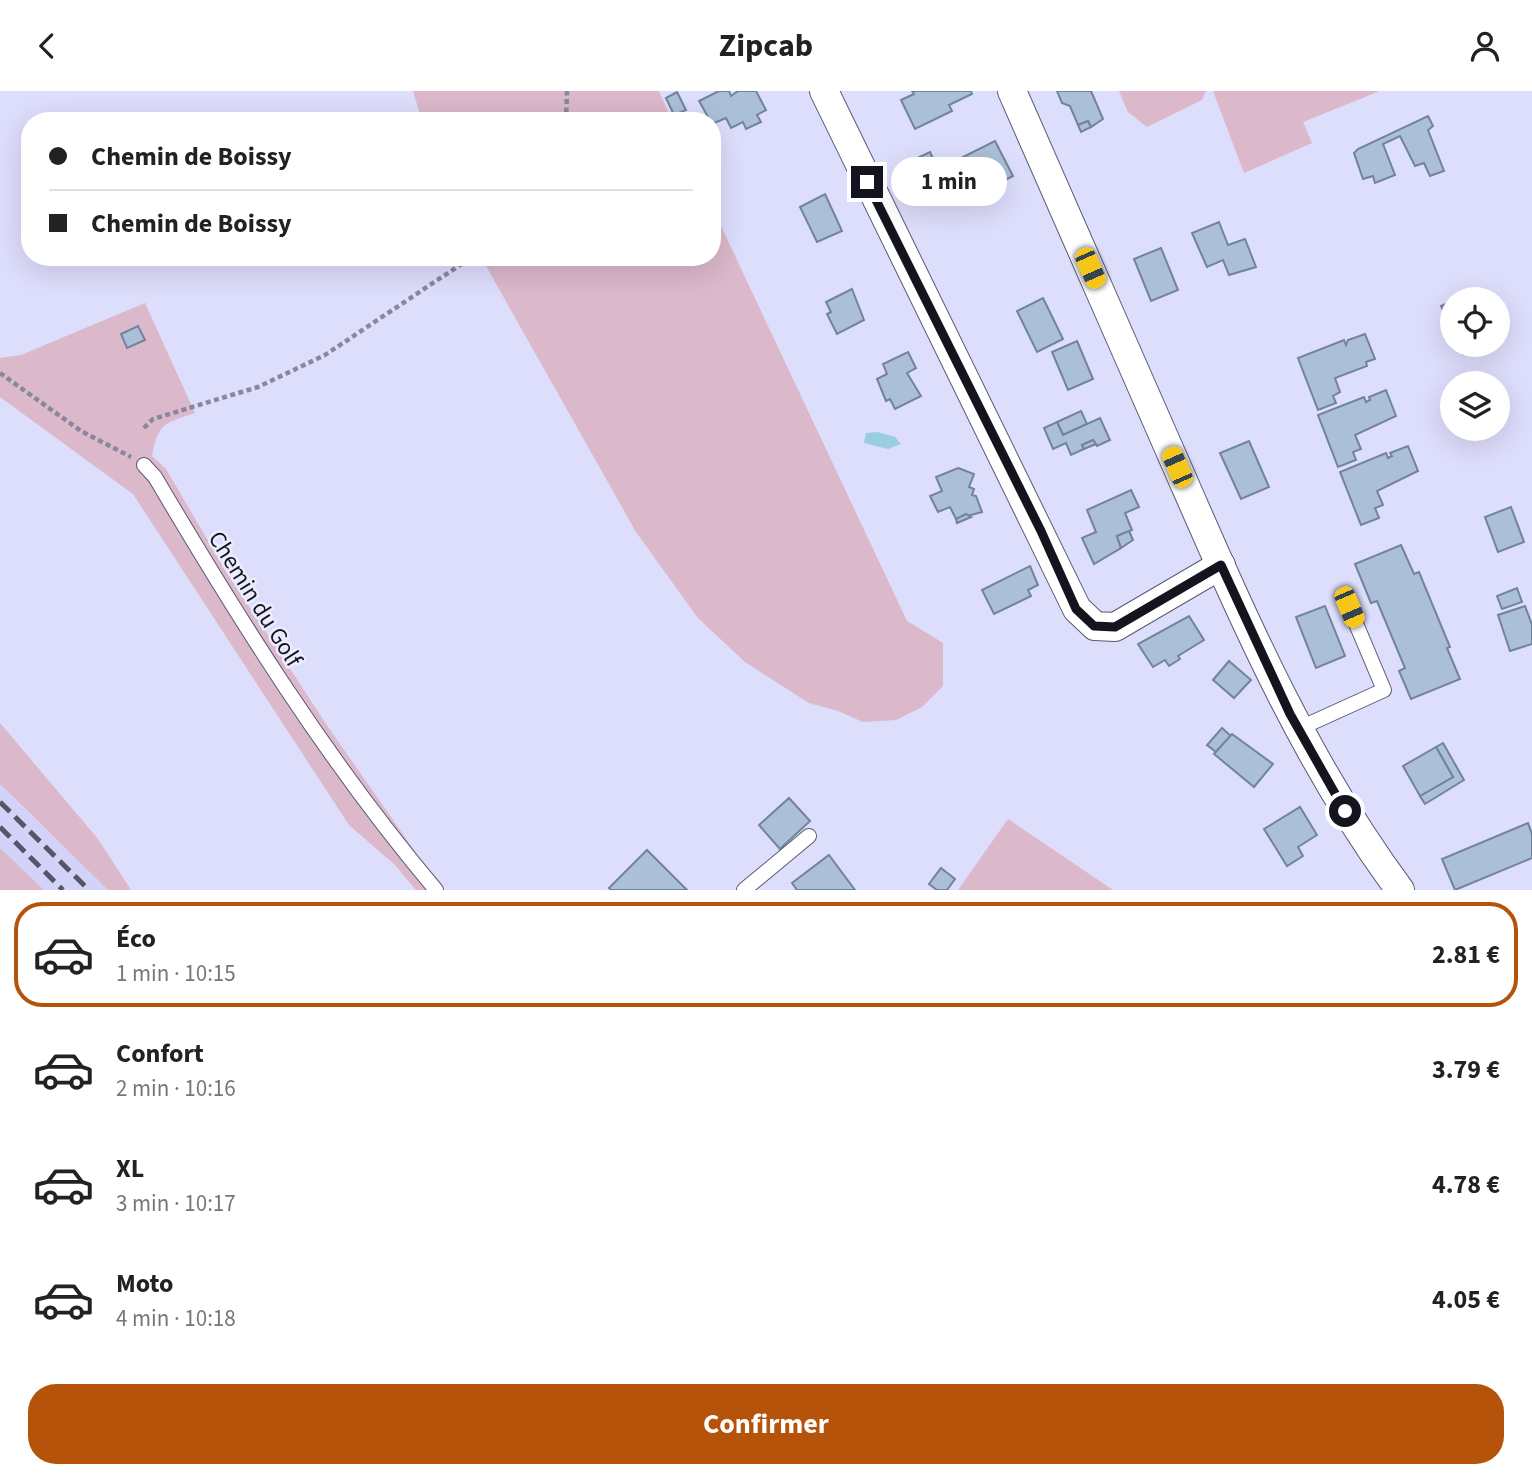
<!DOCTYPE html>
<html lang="fr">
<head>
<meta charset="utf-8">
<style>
	:root { --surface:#fff; --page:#f6f6f6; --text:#222; --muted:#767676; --line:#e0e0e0; --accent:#b45309 }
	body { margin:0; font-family:"Source Sans 3",sans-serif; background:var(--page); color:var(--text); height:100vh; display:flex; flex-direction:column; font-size:26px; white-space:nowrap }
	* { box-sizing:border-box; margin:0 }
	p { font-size:23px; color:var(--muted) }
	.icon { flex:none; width:38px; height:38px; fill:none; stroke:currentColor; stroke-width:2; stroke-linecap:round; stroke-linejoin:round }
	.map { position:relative; height:799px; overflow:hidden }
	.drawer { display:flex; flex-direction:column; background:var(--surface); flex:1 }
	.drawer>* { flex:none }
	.banner { position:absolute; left:21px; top:21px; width:700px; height:154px; border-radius:28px; box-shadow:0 7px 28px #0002; display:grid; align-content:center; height:154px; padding:0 28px; background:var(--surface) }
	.controls { position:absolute; left:1440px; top:196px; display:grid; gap:14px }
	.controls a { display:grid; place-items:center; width:70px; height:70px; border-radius:50%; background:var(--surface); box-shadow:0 7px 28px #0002; font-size:35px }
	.end { position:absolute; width:32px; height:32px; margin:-16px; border:9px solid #14141f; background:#fff; box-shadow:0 0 0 4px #fff }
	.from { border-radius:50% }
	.bubble { position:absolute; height:49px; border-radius:24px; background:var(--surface); box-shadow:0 7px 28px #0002; font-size:23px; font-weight:700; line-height:49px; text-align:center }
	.car { position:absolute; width:21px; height:42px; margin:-21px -10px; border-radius:9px; box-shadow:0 0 5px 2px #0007; background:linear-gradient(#f5c518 24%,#345 0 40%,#f5c518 0 76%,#345 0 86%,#f5c518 0) }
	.banner b { display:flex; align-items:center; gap:24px; height:66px; font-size:26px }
	.banner b+b { border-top:2px solid var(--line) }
	.banner i { width:18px; height:18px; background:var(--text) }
	ul { padding:12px 0 0; list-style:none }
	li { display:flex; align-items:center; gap:21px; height:105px; margin:0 14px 10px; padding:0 14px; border:4px solid transparent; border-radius:28px }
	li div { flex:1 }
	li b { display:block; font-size:26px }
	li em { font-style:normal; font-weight:700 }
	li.current { border-color:var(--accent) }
	li>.icon { width:63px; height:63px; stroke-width:1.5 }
	.button { display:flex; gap:14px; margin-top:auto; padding:14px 28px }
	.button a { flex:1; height:80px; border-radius:28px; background:var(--accent); color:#fff; font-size:28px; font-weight:700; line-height:80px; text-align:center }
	header { display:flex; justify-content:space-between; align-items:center; height:91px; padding:0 28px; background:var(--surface); font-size:32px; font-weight:700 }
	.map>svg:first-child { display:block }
	.built { fill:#d3d3f9 }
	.green { fill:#dbb8ca }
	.water { fill:#99cde2 }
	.building { fill:#abbfd8; stroke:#71849b; stroke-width:2 }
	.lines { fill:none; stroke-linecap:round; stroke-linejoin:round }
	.lane-casing { stroke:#595973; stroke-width:16 }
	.street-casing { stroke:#595973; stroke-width:30 }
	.path { stroke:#87879e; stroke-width:4.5; stroke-dasharray:5 3.5; stroke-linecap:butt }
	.lane { stroke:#fff; stroke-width:14 }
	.street { stroke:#fff; stroke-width:28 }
	.rail { stroke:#556; stroke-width:5; stroke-dasharray:14 7; stroke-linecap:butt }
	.route { stroke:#14141f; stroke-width:9 }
	.labels { text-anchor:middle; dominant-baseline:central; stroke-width:5; stroke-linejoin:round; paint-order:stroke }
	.street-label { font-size:24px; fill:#14141f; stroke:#ececff }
</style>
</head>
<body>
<header><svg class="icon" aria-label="back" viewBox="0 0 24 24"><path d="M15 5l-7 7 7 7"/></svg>Zipcab<svg class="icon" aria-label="person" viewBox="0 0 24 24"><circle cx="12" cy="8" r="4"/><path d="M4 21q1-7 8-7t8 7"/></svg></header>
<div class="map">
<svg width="1532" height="799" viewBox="0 0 1532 799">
	<rect width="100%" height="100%" fill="#ddddfc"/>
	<!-- built -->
	<polygon class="built" points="0,693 14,708 108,799 44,799 8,765 0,757"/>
	<!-- green -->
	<g class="green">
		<polygon points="413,0 659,0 672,30 422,30"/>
		<polygon points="1119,0 1206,0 1202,9 1147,36 1128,21"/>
		<polygon points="1213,0 1380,0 1303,31 1312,52 1244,82"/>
		<polygon points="712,116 907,530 943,552 943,595 922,616 896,629 863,631 838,620 809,612 745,571 698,527 636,441 481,166 712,166"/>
		<path d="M145 212 195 322C165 332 158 332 152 365L166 378 224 477 328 636 442 799H416L394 773 349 734 133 403 0 306V267L21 264Z"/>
		<polygon points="0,632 98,748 131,799 108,799 0,693"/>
		<polygon points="1008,728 1113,799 958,799"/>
		<polygon points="0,757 44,799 0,799"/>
	</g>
	<!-- water -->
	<polygon class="water" points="878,341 895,346 901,353 888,358 864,352 866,342"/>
	<!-- building -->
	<g class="building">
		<polygon points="719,0 729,0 731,5 738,0 756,0 766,19 757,24 761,31 746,38 743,31 731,37 726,27 712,33 699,10"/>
		<polygon points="912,0 971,0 972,3 949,14 952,20 915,38 901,9 914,3"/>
		<polygon points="1057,0 1091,0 1103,28 1091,36 1088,30 1078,34 1070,15 1062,12"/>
		<polygon points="677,1 686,19 674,24 666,7"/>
		<polygon points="1428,25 1433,35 1428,39 1444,80 1430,85 1424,72 1415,75 1400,45 1383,53 1395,84 1375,92 1373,85 1363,88 1354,62 1358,58"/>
		<polygon points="1088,30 1091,36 1081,41 1078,34"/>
		<polygon points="995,50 1013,85 976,104 959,68"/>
		<polygon points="930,61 946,97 914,111 898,76"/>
		<polygon points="825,103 842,140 817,151 800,116"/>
		<polygon points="1219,131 1228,154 1245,148 1256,176 1229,184 1223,169 1207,176 1192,142"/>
		<polygon points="1161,157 1178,199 1151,210 1134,168"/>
		<polygon points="852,198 864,229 837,243 827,223 831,221 826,211"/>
		<polygon points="1476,200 1480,208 1456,208"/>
		<polygon points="1043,207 1063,248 1037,261 1017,220"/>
		<polygon points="1452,210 1452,231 1448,229 1441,215"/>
		<polygon points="138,235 145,249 127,257 121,243"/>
		<polygon points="1365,243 1375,268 1366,271 1367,275 1335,287 1340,301 1333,305 1336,312 1318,319 1298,267 1344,249 1346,254 1348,249"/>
		<polygon points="1077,250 1093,288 1068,299 1052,261"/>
		<polygon points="1459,254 1486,254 1463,263"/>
		<polygon points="908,261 916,277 907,282 921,305 895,318 890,308 886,310 877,288 887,283 883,273"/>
		<polygon points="1386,299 1396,325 1355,344 1361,358 1353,361 1356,369 1338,376 1318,324 1364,306 1366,311 1370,309 1369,306"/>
		<polygon points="1081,320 1087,333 1063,344 1057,331"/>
		<polygon points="1100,327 1110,349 1097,355 1093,349 1082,354 1084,358 1071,364 1066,352 1053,358 1044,337 1057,331 1063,344"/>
		<polygon points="1093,349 1096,353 1084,358 1082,354"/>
		<polygon points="1249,350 1269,396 1241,408 1220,362"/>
		<polygon points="1408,355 1418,380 1377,400 1383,414 1375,417 1379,427 1361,434 1340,381 1386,362 1388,367 1392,365 1390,362"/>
		<polygon points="958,377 974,383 969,396 974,398 972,404 976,405 982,421 956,428 950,416 938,421 930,405 942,400 936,386"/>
		<polygon points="1131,399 1139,416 1125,422 1132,439 1117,445 1121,457 1094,473 1082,447 1096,441 1087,419"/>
		<polygon points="1511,416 1524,451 1498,461 1485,426"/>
		<polygon points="966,423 971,426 957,432 956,428"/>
		<polygon points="1129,440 1133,449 1121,457 1117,445"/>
		<polygon points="1401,454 1414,483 1419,481 1450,556 1447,557 1460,588 1411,608 1399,580 1405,577 1377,510 1371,512 1355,473"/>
		<polygon points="1030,475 1038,494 1028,499 1031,505 994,523 982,499"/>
		<polygon points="1517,497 1522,511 1502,518 1497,505"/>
		<polygon points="1325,515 1345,565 1316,577 1296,526"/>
		<polygon points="1525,515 1532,534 1532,553 1510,560 1498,524"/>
		<polygon points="1189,525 1204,549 1178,565 1180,568 1169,575 1165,569 1153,576 1138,553"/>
		<polygon points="1229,570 1251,589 1234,607 1213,589"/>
		<polygon points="1222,637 1231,645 1216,661 1207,654"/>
		<polygon points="1232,643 1273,673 1254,696 1214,663"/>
		<polygon points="1443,652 1464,689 1425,713 1420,705 1453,686 1436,656"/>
		<polygon points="1436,656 1453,686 1420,705 1403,675"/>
		<polygon points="789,707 810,730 780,758 759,734"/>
		<polygon points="1300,716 1317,744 1298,756 1303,765 1287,775 1264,738"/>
		<polygon points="1528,732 1532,743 1532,767 1455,799 1442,768"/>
		<polygon points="647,759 687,799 611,799 609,797"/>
		<polygon points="829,764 855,799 797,799 792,792"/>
		<polygon points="941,777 955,788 947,799 937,799 929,793"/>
	</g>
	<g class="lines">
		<!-- lane casing -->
		<g class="lane-casing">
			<g id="lane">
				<path d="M144 374 155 386C240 530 328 671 436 799"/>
				<polyline points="1298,638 1384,599 1349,516"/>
				<polyline points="744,799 809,745"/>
			</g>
		</g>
		<!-- street casing -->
		<g class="street-casing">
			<g id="street">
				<polyline points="824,0 1077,518 1095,535 1115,536 1221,474"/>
				<path d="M1012 0C1067 126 1123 252 1178 378 1242 524 1304 670 1400 799"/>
			</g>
		</g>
		<!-- path -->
		<g class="path">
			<polyline points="566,30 567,0"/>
			<polyline points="0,282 81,340 131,366"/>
			<polyline points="144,337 153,328 258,296 325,264 472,166"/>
		</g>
		<!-- lane -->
		<use href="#lane" class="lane"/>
		<!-- street -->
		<use href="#street" class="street"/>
		<!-- rail -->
		<g class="rail">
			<polyline points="0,711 89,799"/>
			<polyline points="0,736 63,799"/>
		</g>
	</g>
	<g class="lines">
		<!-- route -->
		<polyline class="route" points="867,91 1041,440 1076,518 1094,535 1115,536 1221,474 1290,623 1345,720"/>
	</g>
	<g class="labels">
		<!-- street labels -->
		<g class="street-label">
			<text transform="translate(255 508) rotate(58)">Chemin du Golf</text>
		</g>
	</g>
</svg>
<div class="controls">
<a><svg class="icon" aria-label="locate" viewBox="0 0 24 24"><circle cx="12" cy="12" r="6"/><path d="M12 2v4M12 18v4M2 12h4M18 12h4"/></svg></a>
<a><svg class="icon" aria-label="layers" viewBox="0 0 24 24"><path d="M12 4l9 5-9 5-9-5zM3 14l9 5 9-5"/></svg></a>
</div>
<i class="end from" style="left:1345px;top:720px"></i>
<i class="end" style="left:867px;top:91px"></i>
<div class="bubble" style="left:891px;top:66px;width:116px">1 min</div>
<i class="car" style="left:1090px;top:177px;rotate:156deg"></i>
<i class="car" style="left:1177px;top:376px;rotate:336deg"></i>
<i class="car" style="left:1349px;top:516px;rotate:157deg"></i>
<div class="banner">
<b><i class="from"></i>Chemin de Boissy</b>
<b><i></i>Chemin de Boissy</b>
</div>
</div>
<section class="drawer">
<ul>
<li class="current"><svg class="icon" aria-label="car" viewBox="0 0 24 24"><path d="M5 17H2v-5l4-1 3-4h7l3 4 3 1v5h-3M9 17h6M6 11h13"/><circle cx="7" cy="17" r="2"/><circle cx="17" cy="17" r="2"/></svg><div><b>Éco</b><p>1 min · 10:15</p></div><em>2.81 €</em></li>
<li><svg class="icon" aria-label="car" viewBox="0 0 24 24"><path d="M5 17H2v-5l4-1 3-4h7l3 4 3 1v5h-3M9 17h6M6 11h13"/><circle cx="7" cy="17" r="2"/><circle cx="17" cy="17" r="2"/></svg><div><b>Confort</b><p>2 min · 10:16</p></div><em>3.79 €</em></li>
<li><svg class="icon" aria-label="car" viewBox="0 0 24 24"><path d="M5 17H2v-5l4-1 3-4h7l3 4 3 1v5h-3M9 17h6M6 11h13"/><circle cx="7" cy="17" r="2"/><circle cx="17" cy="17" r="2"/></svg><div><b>XL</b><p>3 min · 10:17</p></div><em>4.78 €</em></li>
<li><svg class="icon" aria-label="car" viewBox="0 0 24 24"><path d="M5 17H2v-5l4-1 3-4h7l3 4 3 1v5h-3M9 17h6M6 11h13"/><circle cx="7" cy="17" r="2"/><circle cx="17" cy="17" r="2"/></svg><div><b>Moto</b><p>4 min · 10:18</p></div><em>4.05 €</em></li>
</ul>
<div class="button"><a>Confirmer</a></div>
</section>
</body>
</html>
